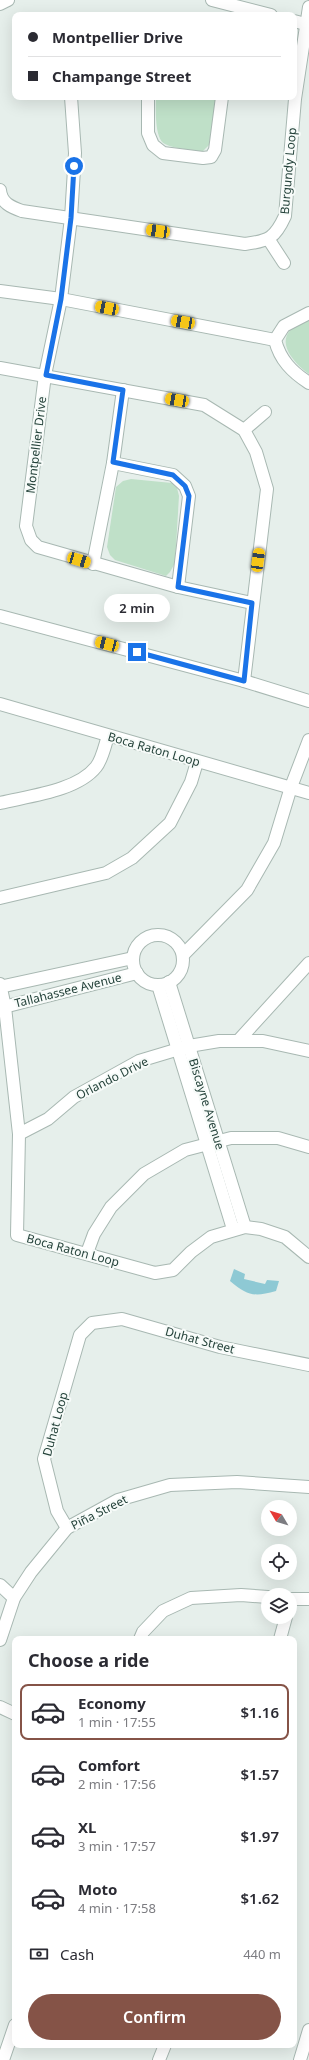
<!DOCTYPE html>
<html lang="en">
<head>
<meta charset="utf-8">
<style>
	:root { --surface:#fff; --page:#f2f2f3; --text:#2b2b33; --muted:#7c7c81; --line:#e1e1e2; --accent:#855347 }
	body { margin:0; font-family:"Noto Sans",sans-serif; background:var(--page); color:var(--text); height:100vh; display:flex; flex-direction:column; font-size:15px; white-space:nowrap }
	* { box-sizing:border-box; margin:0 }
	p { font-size:13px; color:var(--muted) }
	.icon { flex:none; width:22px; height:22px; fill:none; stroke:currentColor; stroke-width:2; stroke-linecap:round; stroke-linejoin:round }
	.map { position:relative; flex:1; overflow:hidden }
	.side { position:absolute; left:12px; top:1636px; width:285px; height:412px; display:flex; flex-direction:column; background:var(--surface); border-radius:8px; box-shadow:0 4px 16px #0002 }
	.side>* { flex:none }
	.top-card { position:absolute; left:12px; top:12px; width:285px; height:88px; border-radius:8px; box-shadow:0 4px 16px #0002; display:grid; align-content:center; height:88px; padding:0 16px; background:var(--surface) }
	.needle { width:26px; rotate:308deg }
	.buttons { position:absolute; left:261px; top:1500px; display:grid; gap:8px }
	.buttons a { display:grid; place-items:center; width:36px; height:36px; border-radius:50%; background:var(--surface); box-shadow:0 4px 16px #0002; font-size:20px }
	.end { position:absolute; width:18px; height:18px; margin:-9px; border:5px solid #1a73e8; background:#fff; box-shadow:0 0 0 2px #fff }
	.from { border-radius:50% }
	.bubble { position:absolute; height:28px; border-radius:14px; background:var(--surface); box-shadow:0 4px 16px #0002; font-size:13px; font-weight:600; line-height:28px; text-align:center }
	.car { position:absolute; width:12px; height:24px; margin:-12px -6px; border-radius:5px; box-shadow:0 0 3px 1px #0007; background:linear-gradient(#f5c518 24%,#345 0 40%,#f5c518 0 76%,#345 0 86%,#f5c518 0) }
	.top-card b { display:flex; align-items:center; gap:14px; height:38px; font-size:15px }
	.top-card b+b { border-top:1px solid var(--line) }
	.top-card i { width:10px; height:10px; background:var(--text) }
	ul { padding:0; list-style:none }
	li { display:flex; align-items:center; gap:12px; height:56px; margin:0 8px 6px; padding:0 8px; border:2px solid transparent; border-radius:8px }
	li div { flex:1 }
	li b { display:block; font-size:15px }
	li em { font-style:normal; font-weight:600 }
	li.on { border-color:var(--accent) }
	li>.icon { width:36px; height:36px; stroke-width:1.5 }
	h2 { padding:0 16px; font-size:18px; line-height:48px }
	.pay { display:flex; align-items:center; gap:10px; height:44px; padding:0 16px; font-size:15px }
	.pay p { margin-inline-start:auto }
	.button { display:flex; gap:8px; margin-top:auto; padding:8px 16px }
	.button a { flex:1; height:46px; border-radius:24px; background:var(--accent); color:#fff; font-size:16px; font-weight:600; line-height:46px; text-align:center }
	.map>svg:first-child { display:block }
	.green { fill:#bfe0c8 }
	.water { fill:#8ec9d4 }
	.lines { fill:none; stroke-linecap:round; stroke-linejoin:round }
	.minor-casing { stroke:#a8b8b2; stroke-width:14 }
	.minor { stroke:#fff; stroke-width:12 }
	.route { stroke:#1a73e8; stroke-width:5 }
	.labels { text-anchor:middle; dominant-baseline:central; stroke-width:4; stroke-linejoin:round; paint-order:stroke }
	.street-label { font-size:12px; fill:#24423a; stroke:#f7fbf9 }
</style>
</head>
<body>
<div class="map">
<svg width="309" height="2060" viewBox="0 0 309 2060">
	<rect width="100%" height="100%" fill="#e6efeb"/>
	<!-- green -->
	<g class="green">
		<path d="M156 97H216L209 145 202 152C190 149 175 149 165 144 154 139 156 108 156 97Z"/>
		<path d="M309 319V374C295 364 273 341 295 326 299 323 304 321 309 319Z"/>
		<polygon points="131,479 172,483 177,488 179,496 175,563 170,572 166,576 115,560 110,555 107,547 116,487 123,481"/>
	</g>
	<!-- water -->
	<path class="water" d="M234 1269 245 1274 244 1279 265 1284 267 1280 279 1281 276 1291C254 1297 248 1296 230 1281Z"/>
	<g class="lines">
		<!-- minor casing -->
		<g class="minor-casing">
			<g id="minor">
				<polyline points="212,0 271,15"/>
				<polyline points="0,4 8,0"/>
				<polyline points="294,21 309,25"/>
				<polyline points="71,97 75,153 71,218 61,299 45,375 26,526 31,540 38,547 178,587 252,603"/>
				<polyline points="148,97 148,133 153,145 163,153 203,158 211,157 215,150 222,97"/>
				<path d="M0 190C1 203 11 207 22 211L245 244C269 241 275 238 285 216L295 99 309 7"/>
				<polyline points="269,240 284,263"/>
				<polyline points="0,291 61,299 275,340"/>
				<path d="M309 313 284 326 275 340C280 360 292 372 309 383"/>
				<polyline points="0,368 204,405 244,430 256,452 267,489 244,681"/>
				<polyline points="244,430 265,412"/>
				<polyline points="113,463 173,475 185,486 189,496 178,587"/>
				<polyline points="93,564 113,463 123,390"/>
				<polyline points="0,616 244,681 309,701"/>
				<polyline points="0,704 309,793"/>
				<path d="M0 803C29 796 77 791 96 767 102 760 105 745 108 736"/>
				<polyline points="0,898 106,873 132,858 170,823 191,782 197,762"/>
				<circle cx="158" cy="960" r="25"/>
				<polyline points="183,955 247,890 274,843 291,787 309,740"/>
				<polyline points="169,982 245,1227"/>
				<polyline points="0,984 5,1007 19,1134 17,1235 155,1273 173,1270 191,1252 211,1237 245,1227 261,1229 285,1237 309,1257"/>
				<polyline points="158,985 233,1229"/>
				<polyline points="0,987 133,958"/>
				<polyline points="0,1008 137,973"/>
				<polyline points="238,1041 309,963"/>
				<polyline points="19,1134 48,1119 74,1097 139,1061 189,1046 219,1041 263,1041 309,1051"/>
				<polyline points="87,1253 94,1234 111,1207 144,1174 185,1150 231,1138 278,1138 309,1147"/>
				<polyline points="67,1528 57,1511 44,1459 80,1335 92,1323 122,1319 220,1347 309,1365"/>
				<polyline points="0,1585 14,1598"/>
				<polyline points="290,1599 309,1599"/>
				<polyline points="140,1639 143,1632 163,1611 191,1598 241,1595 268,1597"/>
				<polyline points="280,1639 286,1617"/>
				<polyline points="0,1640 14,1598 31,1572 67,1528 118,1500 170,1485 237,1482 309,1487"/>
				<polyline points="0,1707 15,1714"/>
				<polyline points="3,2060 15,2025"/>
				<polyline points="159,2060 165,2045"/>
				<polyline points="300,2060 309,2030"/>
			</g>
		</g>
		<!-- minor -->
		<use href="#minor" class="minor"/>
	</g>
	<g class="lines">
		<!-- route -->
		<polyline class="route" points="74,166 71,218 61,299 46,375 123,390 113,462 173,475 185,486 189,496 178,587 252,603 244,681 137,652"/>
	</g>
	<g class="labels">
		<!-- street labels -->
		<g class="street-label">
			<text transform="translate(288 171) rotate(-85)">Burgundy Loop</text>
			<text transform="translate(36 445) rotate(-83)">Montpellier Drive</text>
			<text transform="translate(154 749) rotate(16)">Boca Raton Loop</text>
			<text transform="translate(68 990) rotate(-14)">Tallahassee Avenue</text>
			<text transform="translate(112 1078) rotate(-27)">Orlando Drive</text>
			<text transform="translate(207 1104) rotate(73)">Biscayne Avenue</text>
			<text transform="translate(73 1250) rotate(15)">Boca Raton Loop</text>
			<text transform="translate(200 1340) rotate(15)">Duhat Street</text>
			<text transform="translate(55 1424) rotate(-75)">Duhat Loop</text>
			<text transform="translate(99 1512) rotate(-27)">Piña Street</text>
		</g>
	</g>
</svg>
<div class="buttons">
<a><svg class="needle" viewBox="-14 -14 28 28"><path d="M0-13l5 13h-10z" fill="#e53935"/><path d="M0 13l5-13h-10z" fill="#7c7c81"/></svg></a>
<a><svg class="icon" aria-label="locate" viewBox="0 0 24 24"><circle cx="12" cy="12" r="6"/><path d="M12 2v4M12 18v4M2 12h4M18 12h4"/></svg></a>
<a><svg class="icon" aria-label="layers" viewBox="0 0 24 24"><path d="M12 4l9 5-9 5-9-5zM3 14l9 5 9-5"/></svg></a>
</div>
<i class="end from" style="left:74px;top:166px"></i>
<i class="end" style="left:137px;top:652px"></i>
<div class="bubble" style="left:104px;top:594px;width:66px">2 min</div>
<i class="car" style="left:158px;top:231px;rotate:278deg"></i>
<i class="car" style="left:107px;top:308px;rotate:281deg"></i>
<i class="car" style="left:183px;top:322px;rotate:280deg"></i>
<i class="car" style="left:177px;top:400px;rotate:280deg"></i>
<i class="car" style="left:79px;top:560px;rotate:107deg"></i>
<i class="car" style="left:258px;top:560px;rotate:8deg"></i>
<i class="car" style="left:107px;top:644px;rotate:285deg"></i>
<div class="top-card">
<b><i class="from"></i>Montpellier Drive</b>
<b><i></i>Champange Street</b>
</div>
<section class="side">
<h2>Choose a ride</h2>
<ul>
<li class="on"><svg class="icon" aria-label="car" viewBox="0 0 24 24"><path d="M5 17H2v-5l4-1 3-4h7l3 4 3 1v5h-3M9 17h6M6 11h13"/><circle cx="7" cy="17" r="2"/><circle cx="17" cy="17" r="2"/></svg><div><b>Economy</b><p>1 min · 17:55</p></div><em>$1.16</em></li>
<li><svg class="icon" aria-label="car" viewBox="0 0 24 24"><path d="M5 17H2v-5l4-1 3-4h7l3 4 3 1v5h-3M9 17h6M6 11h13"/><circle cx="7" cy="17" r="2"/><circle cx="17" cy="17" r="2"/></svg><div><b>Comfort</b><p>2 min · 17:56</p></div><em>$1.57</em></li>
<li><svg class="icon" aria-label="car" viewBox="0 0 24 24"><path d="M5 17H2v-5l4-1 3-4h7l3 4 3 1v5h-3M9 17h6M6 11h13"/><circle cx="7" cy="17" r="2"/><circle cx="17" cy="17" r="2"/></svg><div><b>XL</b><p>3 min · 17:57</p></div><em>$1.97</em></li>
<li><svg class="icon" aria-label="car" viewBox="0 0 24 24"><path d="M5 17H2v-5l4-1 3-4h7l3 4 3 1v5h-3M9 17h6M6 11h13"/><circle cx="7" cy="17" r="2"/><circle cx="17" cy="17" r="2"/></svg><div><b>Moto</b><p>4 min · 17:58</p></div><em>$1.62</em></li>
</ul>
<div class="pay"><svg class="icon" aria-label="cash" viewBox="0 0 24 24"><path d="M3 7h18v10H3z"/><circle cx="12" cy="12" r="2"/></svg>Cash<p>440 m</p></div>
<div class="button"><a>Confirm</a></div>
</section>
</div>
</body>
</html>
